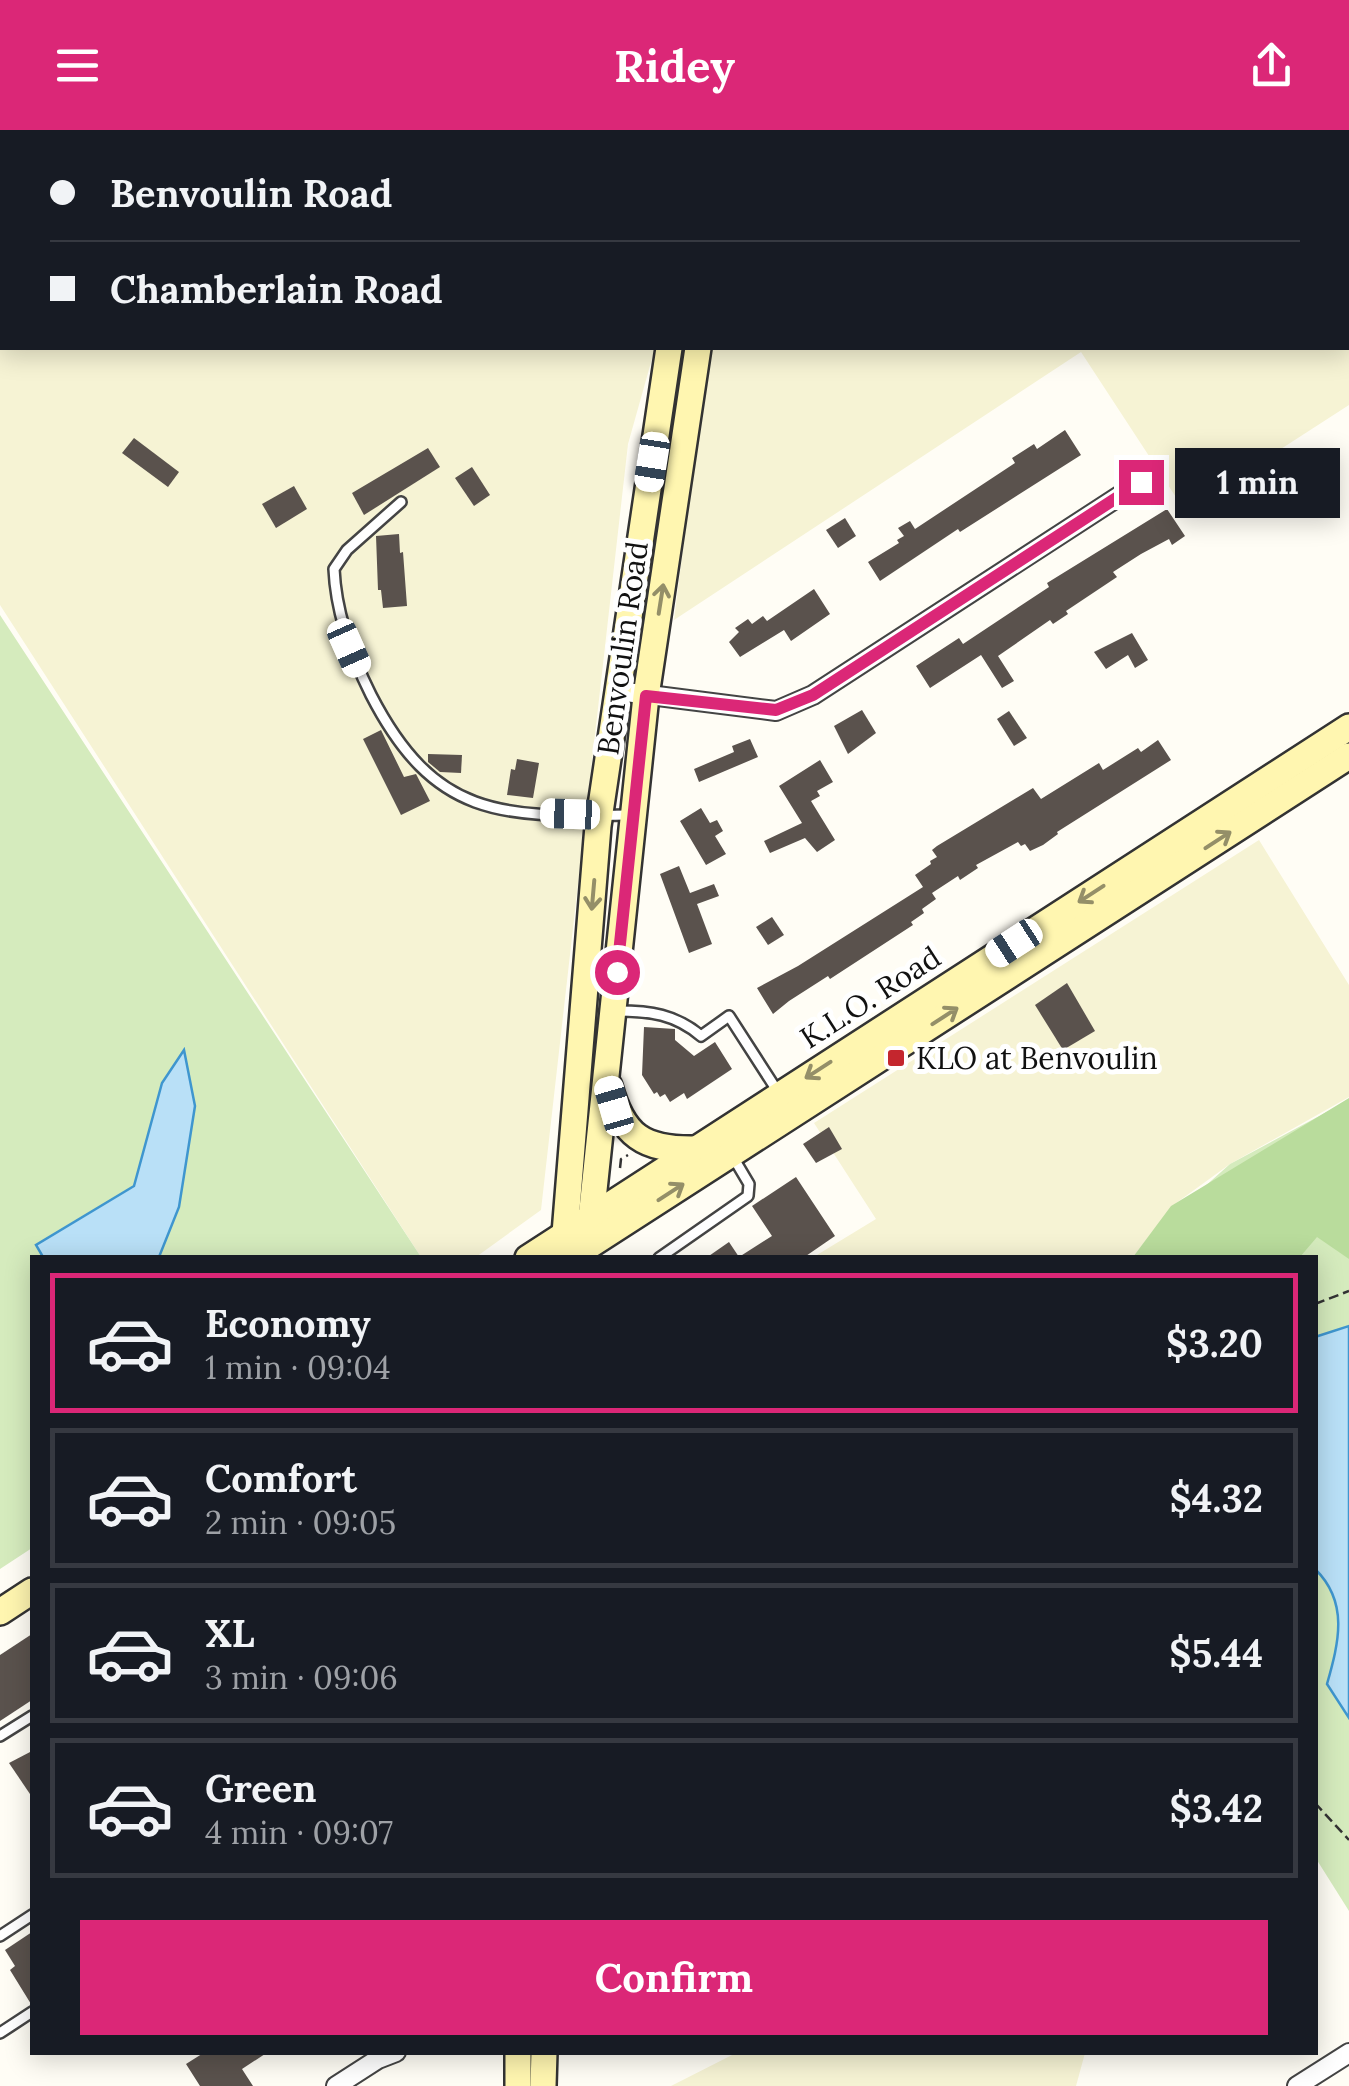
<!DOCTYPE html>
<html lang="en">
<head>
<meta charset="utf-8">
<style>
	:root { --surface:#171b24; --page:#242831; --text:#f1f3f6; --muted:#9ea1a6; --line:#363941; --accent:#db2777 }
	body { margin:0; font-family:Lora,serif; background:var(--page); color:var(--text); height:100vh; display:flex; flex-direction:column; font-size:38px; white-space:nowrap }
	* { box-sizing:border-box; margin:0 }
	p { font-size:32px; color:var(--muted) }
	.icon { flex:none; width:55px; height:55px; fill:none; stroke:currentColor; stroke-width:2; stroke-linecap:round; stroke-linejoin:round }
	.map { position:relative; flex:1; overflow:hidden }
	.side { position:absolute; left:30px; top:1125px; width:1288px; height:800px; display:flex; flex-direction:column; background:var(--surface); border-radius:0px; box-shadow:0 5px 25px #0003 }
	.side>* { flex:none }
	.guide { position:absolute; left:0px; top:0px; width:1350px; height:220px; box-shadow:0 5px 25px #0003; display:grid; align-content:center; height:220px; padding:0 50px; background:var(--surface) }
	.end { position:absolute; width:45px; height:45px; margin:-22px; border:12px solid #db2777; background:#fff; box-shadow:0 0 0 5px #fff }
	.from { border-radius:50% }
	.bubble { position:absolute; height:70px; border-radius:0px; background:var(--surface); box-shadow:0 5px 25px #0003; font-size:32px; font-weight:700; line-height:70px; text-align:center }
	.car { position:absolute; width:30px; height:60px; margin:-30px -15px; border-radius:12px; box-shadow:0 0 8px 2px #0007; background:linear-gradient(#fff 24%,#345 0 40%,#fff 0 76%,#345 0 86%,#fff 0) }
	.guide b { display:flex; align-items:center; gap:35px; height:95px; font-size:38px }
	.guide b+b { border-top:2px solid var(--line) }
	.guide i { width:25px; height:25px; background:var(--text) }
	ul { padding:18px 0 0; list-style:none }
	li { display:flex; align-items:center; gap:30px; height:140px; margin:0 20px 15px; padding:0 30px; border:5px solid var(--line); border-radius:0px }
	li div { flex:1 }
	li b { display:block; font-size:38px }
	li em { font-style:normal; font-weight:700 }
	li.active { border-color:var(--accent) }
	li>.icon { width:90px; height:90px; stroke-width:1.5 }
	.primary-button { display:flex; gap:20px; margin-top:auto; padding:20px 50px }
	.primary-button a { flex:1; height:115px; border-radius:0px; background:var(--accent); color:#fff; font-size:40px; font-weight:700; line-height:115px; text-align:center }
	header { display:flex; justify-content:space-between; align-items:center; height:130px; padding:0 50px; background:var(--accent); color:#fff; font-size:45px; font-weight:700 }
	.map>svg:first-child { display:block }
	.farmland { fill:#f6f3d4 }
	.green { fill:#d5ebbd }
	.forest { fill:#b9dc9c }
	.water { fill:#b9e0f7; stroke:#3f96cf; stroke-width:2.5 }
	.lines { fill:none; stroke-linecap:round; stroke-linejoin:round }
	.stream { stroke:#3f96cf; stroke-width:5 }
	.building { fill:#5a524d }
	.lane-casing { stroke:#444; stroke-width:14 }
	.street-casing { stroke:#444; stroke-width:22 }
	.secondary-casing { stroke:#333; stroke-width:30 }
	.path { stroke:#333; stroke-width:2.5; stroke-dasharray:10 5; stroke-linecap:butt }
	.lane { stroke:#fff; stroke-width:9 }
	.street { stroke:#fff; stroke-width:18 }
	.secondary { stroke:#fff6b0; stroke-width:25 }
	.oneway { stroke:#948f68 }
	.route { stroke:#db2777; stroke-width:12 }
	.poi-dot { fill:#c4262e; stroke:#fff; stroke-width:4 }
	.labels { text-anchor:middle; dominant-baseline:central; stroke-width:10; stroke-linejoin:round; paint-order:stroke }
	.street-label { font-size:30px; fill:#111; stroke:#fff }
	.poi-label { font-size:30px; fill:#111; stroke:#fff; text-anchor:start }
</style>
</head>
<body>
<header><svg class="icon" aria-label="menu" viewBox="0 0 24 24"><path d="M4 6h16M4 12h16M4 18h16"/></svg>Ridey<svg class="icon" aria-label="share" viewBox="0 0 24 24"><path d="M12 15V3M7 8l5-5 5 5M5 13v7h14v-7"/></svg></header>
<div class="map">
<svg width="1349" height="1956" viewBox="0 0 1349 1956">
	<rect width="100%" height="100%" fill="#fffdf5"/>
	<!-- farmland -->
	<g class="farmland">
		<polygon points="0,0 715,0 2,2 2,218 655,218 628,314 541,1080 476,1127 421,1127 0,475"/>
		<polygon points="753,0 1349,0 1349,275 1185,381 1081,222 674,490 708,218 1348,218 1348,2 752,2"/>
		<polygon points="1259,710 1349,855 1349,967 1230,1034 1172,1076 1133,1127 812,1128 876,1089 814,993"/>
		<polygon points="736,1923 736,1922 1085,1923 1076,1956 671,1956"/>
	</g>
	<!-- green -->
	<g class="green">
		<polygon points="0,485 421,1127 32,1128 32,1418 0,1439"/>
		<polygon points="1349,970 1349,1781 1315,1727 1315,1128 1143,1128 1175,1083 1230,1034"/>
	</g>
	<!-- forest -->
	<polygon class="forest" points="1349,968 1349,1129 1317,1107 1300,1127 1133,1127 1171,1076"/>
	<!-- water -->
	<g class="water">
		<polygon points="184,920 195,976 179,1077 159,1127 43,1127 36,1115 134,1056 162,953"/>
		<path d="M1349 1196V1588L1327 1554C1339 1512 1349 1472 1315 1439V1207Z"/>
	</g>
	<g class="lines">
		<!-- stream -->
		<polyline class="stream" points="202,2 203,0"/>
	</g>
	<!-- building -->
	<g class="building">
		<polygon points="1065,300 1081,325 960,402 958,399 880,451 868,432 899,413 897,410 904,406 898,398 910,391 915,399 1015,333 1012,328 1034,314 1037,319"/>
		<polygon points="134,308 179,342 168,357 122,323"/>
		<polygon points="428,318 440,337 364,385 352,363"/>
		<polygon points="472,337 490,365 474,376 455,348"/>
		<polygon points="294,356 307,379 276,398 262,374"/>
		<polygon points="1167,379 1185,406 1172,415 1169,409 1141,424 1113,442 1117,447 1066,481 1068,484 1053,494 1050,490 998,526 1014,551 1002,558 981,525 930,558 916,536 959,508 963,514 1049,457 1047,453"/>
		<polygon points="845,388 856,406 838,418 826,400"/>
		<polygon points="399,404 400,423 403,422 407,476 383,478 381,460 378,460 376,406"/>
		<polygon points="814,459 830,484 791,511 784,500 740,527 729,512 739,502 735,498 748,489 752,494 763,486 767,491"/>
		<polygon points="1132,503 1148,530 1135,538 1128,525 1106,539 1094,522"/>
		<polygon points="862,580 876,603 848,624 834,596"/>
		<polygon points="1009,581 1027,608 1014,616 997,589"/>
		<polygon points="381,600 404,647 416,644 430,671 401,685 363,609"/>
		<polygon points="750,609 758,627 699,652 694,639 734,622 732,616"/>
		<polygon points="1158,610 1171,630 1057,702 1058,704 1043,715 1030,721 1025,714 1021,716 1018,712 976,735 978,738 960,750 958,746 932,763 936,769 922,779 924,783 911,792 913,795 830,849 828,846 789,871 773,884 757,858 798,836 923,757 915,745 931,734 930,731 937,727 932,720 937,716 1033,658 1041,669 1099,633 1103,640 1138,618 1141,622"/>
		<polygon points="428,624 462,625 461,643 440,642 428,632"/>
		<polygon points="517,629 539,633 533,668 507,665 511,639 515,640"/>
		<polygon points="820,630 833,652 817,661 820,666 811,671 835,710 817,722 805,708 770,723 764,711 802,693 779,656"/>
		<polygon points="701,678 710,693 717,690 723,701 715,706 726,724 706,735 680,691"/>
		<polygon points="679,736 690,763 714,754 719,766 697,774 712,814 689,823 660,744"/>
		<polygon points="772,787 784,805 768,815 756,797"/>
		<polygon points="1067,853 1095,901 1063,920 1035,875"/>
		<polygon points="644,897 675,899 675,910 694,926 715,912 732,939 687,969 684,963 670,972 665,964 660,967 657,962 654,964 642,945"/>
		<polygon points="829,997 842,1019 816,1033 803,1014"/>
		<polygon points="796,1047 835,1106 803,1128 706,1128 729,1112 739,1127 772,1106 752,1076"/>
		<polygon points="32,1504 32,1570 0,1591 0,1525"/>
		<polygon points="32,1621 32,1667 9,1633"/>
		<polygon points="32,1802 32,1874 31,1874 10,1840 15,1836 5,1820"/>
		<polygon points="205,1922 268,1922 242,1939 253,1956 200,1956 186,1934"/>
	</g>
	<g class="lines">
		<!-- lane casing -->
		<g class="lane-casing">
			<g id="lane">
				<path d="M401 372 347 420 334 439C336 484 351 525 371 565 435 689 501 687 629 685"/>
				<path d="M618 881C650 881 675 884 701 906L729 886 778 962"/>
				<polyline points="659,1128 748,1066 749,1054 733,1027"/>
				<polyline points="0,1606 32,1586"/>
				<polyline points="0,1806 32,1785"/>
				<polyline points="0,1903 32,1882"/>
			</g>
		</g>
		<!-- street casing -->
		<g class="street-casing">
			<g id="street">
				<polyline points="512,2 515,0"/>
				<polyline points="618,561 776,581 813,565 1141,352"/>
				<polyline points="336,1956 378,1929 396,1922"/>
				<polyline points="1297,1956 1349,1923"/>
			</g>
		</g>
		<!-- secondary casing -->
		<g class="secondary-casing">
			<g id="secondary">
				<polyline points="733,2 734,0"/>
				<path d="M609 956C623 1006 643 1020 695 1019"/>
				<polyline points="590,1098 646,566 698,218"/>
				<polyline points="564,1116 598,696 669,218"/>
				<polyline points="528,1128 1349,597"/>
				<polyline points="570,1128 1349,626"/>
				<polyline points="0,1482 32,1461"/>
				<polyline points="518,1956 518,1922"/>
				<polyline points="543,1956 544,1922"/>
			</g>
		</g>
		<!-- path -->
		<g class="path">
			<polyline points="620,1038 621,1029 628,1025"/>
			<polyline points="1315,1174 1349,1161"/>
			<polyline points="1315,1673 1349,1710"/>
		</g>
		<!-- lane -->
		<use href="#lane" class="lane"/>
		<!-- street -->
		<use href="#street" class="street"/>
		<!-- secondary -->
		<use href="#secondary" class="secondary"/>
	</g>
	<!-- one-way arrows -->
	<defs><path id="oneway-shaft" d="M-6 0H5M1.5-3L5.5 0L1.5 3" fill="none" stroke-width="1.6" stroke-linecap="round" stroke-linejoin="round" transform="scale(2.5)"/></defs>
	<g class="oneway">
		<use href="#oneway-shaft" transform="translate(661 469) rotate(-81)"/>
		<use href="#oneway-shaft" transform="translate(1218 710) rotate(-33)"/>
		<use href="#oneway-shaft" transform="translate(1091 764) rotate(147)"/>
		<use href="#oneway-shaft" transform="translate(593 765) rotate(95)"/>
		<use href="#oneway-shaft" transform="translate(945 886) rotate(-33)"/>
		<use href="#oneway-shaft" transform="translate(818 940) rotate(147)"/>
		<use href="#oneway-shaft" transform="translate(671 1062) rotate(-33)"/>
	</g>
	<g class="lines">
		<!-- route -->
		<polyline class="route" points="617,842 646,566 776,580 813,565 1141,352"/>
	</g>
	<!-- markers -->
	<rect class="poi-dot" x="886" y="918" width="20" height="20" rx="5"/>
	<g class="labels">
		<!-- street labels -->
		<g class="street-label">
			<text transform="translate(622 518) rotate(-82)">Benvoulin Road</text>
			<text transform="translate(870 867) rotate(-33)">K.L.O. Road</text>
		</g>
		<!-- poi labels -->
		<g class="poi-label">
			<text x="916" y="928">KLO at Benvoulin</text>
		</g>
	</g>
</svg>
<i class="end from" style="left:617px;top:842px"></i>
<i class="end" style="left:1141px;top:352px"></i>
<div class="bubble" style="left:1175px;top:318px;width:165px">1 min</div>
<i class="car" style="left:652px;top:332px;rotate:189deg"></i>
<i class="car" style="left:349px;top:518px;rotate:156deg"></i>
<i class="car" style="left:570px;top:684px;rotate:272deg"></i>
<i class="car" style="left:1014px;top:813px;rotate:237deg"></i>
<i class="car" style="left:614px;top:976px;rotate:344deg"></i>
<div class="guide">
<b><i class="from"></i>Benvoulin Road</b>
<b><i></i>Chamberlain Road</b>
</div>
<section class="side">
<ul>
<li class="active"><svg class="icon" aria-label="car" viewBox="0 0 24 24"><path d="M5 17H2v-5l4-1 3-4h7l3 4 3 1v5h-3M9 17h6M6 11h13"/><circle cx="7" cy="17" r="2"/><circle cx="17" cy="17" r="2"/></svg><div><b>Economy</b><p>1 min · 09:04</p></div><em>$3.20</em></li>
<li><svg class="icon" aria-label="car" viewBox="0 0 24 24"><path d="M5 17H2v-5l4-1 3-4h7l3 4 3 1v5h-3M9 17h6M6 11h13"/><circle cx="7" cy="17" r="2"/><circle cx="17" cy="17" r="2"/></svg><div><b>Comfort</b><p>2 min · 09:05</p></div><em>$4.32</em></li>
<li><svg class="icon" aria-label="car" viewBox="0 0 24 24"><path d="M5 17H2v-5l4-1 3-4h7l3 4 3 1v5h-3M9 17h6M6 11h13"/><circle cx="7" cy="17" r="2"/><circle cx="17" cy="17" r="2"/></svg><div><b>XL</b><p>3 min · 09:06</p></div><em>$5.44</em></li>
<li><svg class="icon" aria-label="car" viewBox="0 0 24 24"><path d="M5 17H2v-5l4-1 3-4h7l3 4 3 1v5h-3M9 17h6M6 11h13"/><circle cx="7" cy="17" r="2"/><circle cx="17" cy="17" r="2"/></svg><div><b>Green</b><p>4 min · 09:07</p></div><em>$3.42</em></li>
</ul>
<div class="primary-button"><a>Confirm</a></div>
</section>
</div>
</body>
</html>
